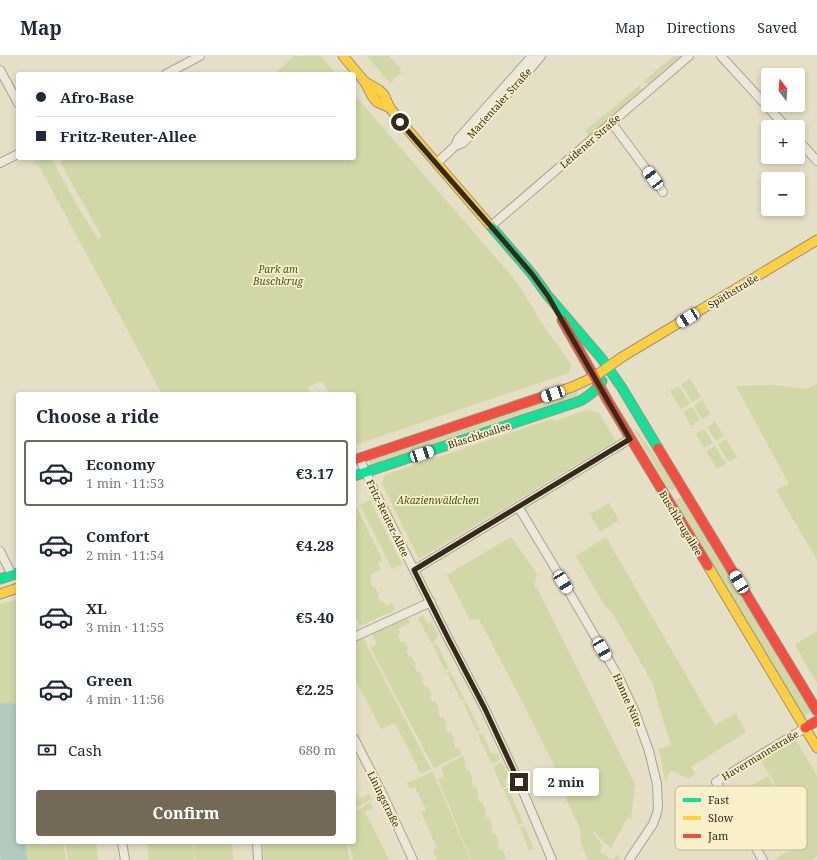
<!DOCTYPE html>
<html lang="en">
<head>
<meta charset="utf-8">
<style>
	:root { --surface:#fff; --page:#f6f6f7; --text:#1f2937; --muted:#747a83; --line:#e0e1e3; --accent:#736956 }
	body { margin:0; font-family:"Noto Serif",serif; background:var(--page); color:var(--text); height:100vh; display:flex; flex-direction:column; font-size:15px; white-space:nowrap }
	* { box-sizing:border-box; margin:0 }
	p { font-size:13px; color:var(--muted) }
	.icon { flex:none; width:22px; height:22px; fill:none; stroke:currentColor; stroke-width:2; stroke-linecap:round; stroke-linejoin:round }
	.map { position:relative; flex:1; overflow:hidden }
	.drawer { position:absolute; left:16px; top:336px; width:340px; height:452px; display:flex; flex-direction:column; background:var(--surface); border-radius:4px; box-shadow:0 2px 6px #0003 }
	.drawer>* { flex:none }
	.hud { position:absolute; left:16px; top:16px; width:340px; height:88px; border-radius:4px; box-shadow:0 2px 6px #0003; display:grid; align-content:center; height:88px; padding:0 20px; background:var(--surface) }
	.needle { width:26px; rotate:343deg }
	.fabs { position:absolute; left:761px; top:12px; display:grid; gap:8px }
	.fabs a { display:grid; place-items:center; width:44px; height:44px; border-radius:4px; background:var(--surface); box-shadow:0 2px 6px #0003; font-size:20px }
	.end { position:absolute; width:18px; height:18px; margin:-9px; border:5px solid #362a19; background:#fff; box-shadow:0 0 0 2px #fff }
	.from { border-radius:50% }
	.bubble { position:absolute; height:28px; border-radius:4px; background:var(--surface); box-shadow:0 2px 6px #0003; font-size:13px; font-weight:700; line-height:28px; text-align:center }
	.car { position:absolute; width:12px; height:24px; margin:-12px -6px; border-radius:5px; box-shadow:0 0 3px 1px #0007; background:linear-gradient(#fff 24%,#345 0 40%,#fff 0 76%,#345 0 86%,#fff 0) }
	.hud b { display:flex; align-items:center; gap:14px; height:38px; font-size:15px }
	.hud b+b { border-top:1px solid var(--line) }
	.hud i { width:10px; height:10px; background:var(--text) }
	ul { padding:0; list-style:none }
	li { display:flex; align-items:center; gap:12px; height:66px; margin:0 8px 6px; padding:0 12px; border:2px solid transparent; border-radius:4px }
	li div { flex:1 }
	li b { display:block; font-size:15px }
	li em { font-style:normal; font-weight:700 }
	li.current { border-color:var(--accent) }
	li>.icon { width:36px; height:36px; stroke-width:1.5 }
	h2 { padding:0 20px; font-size:18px; line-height:48px }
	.pay { display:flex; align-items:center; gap:10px; height:44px; padding:0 20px; font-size:15px }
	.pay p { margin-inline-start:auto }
	.primary-button { display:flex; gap:8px; margin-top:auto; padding:8px 20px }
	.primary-button a { flex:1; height:46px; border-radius:4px; background:var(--accent); color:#fff; font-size:16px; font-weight:700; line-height:46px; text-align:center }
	header { display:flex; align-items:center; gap:24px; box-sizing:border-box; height:56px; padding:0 20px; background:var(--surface); border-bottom:1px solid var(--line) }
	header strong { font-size:19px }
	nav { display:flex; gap:22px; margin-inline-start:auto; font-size:14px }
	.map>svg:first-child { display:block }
	.green { fill:#d1d7a6 }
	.water { fill:#b3cabe }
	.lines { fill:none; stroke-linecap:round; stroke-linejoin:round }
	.street-casing { stroke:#a8a290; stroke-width:10 }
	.fast-casing { stroke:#999180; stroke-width:11 }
	.slow-casing { stroke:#999180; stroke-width:11 }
	.jam-casing { stroke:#999180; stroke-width:11 }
	.street { stroke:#ebe8d9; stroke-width:8 }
	.fast { stroke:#16e098; stroke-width:9 }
	.slow { stroke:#ffcf43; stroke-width:9 }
	.jam { stroke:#f24e42; stroke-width:9 }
	.route { stroke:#362a19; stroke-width:5 }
	.labels { text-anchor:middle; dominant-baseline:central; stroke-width:3.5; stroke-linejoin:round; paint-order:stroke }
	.street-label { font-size:10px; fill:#362a19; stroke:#f9f0c9 }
	.park-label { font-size:10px; font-style:italic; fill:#41551d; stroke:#f9f0c9 }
	.key { fill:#f9f0c9; stroke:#beb594; stroke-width:1 }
	.key-label { font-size:11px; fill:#362a19 }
</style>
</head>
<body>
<header>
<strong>Map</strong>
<nav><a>Map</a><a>Directions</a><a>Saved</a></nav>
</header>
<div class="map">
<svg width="817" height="804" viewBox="0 0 817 804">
	<rect width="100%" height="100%" fill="#e5dfc6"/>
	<!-- green -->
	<g class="green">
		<polygon points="294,0 321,0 336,18 276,18 277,16"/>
		<polygon points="367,0 389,0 401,13 399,14 401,17 390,27"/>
		<polygon points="673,0 681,0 648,28 643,26"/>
		<polygon points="640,29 641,34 589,79 585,75"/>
		<polygon points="354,38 509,217 522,234 541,266 571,308 569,317 355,389 354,338 329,338 322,325 308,331 311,338 162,338 39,110 35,107 31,107 42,102 51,102 78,151 98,183 102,181 60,106 68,102 354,102"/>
		<polygon points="690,323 701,341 692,346 681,328"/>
		<polygon points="817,328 817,504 776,434 789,428 736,330 774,329 806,333"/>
		<polygon points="679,330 690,348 681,353 670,335"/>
		<polygon points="576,335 578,335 578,337 577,339 372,408 370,408 369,404"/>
		<polygon points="702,344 711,358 702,363 694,350"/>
		<polygon points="692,351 700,364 691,370 683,356"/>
		<polygon points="586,354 599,357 616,385 419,503 382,428 385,419 551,363 555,365"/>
		<polygon points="715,366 724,380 716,385 707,371"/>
		<path d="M634 371C648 391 663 410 677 430L675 432 672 434 668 432 633 372Z"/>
		<polygon points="704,373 713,387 704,392 696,378"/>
		<polygon points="726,383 737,401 729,406 718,388"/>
		<polygon points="715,390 726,408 717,413 706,395"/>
		<polygon points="683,440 813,655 804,660 675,445 675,444"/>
		<polygon points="370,444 402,508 392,513 360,449"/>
		<polygon points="354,446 383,505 378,507 381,513 370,519 372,524 370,525 373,531 375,531 379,539 378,540 381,546 383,545 386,550 392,547 395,554 360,570 354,557"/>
		<polygon points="609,447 619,464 600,476 590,458"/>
		<polygon points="511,481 537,518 534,531 536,530 635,728 631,764 628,761 611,792 603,786 594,775 593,777 603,790 600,796 613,804 617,799 618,800 620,804 588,804 581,787 580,772 568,748 557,715 520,641 479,563 470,564 447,519"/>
		<polygon points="606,481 715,669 736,657 746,676 691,711 695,717 689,723 671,714 665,725 660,697 658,693 671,689 658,647 653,628 612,556 604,549 576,500"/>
		<polygon points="14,544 18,544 18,786 63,786 66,804 0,804 0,548"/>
		<polygon points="423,559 428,568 431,566 438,578 435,586 432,588 418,562"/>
		<polygon points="408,562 410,567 398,573 400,578 398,579 401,586 404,585 408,593 406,595 409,601 411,600 416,608 414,610 417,616 419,615 424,624 422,625 425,631 427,630 432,639 430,641 433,646 435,645 439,654 437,655 441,662 443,661 447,669 445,670 448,677 450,676 455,684 453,685 456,692 458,691 462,698 434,712 370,591 377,588 372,578"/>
		<polygon points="817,575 817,627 795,589"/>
		<polygon points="363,582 431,713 421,718 395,667 381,673 354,621 354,586"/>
		<polygon points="437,588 449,613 445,614 433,590"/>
		<polygon points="450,615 465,644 461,645 447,616"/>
		<polygon points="466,646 480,674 477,676 463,647"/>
		<polygon points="482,677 491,697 498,698 500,704 492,708 478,679"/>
		<polygon points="796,684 817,720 817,800 811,804 774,804 808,784 761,705"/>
		<polygon points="463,700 466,707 464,708 467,715 469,714 473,723 471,724 474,731 476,730 479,739 477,740 480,746 482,746 486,755 484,756 487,762 489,762 493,771 491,772 493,778 495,777 499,786 497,787 500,794 502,793 506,802 504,803 504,804 471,804 438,723 444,720 441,711"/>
		<polygon points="502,706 508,719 505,725 507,730 502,732 493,711"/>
		<polygon points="433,716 470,804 437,804 433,794 437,792 421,756 426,754 415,731 410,733 407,727"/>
		<polygon points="768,720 798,770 760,792 750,776 754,773 749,764 745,766 732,741"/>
		<polygon points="354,732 359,743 369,738 372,743 354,753"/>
		<polygon points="508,732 523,767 519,769 504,734"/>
		<polygon points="370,746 373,752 365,755 389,804 353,804 349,786 354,786 354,756"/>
		<polygon points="524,770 534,793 529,794 520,772"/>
		<polygon points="65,786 96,786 98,804 68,804"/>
		<polygon points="147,786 192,786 194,804 149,804"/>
		<polygon points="193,786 232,786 233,804 195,804"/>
		<polygon points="263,786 346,786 350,804 264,804"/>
	</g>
	<!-- water -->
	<polygon class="water" points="9,647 18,649 18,786 25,786 27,804 1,804 0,799 0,648"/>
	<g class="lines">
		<!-- street casing -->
		<g class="street-casing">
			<g id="street">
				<polyline points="721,0 786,71"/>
				<polyline points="0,14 18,47"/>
				<polyline points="166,18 200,0"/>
				<polyline points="611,66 663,136"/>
				<polyline points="798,84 817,105"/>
				<polyline points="455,90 463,87 525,19 541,0"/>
				<polyline points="0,107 18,98"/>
				<polyline points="437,107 455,90 458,83 532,0"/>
				<polyline points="491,170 689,0"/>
				<polyline points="359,402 374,434 448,582 485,653 519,726 552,804"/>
				<polyline points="519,452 555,512 618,620 635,656 649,695 657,728 658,751 657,757 653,768 629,804"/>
				<polyline points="0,495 12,519"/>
				<polyline points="414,514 630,383"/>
				<polyline points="354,581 431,546"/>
				<polyline points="354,682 383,739 413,804"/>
				<polyline points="122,786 125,804"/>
				<polyline points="257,786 258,804"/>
				<polyline points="763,804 716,726 805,672"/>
			</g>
		</g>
		<!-- fast casing -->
		<g class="fast-casing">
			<g id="fast">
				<polyline points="489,168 532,218 548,240 602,303 622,332 658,392"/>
				<path d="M354 420 580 345C589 340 597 334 602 325"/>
				<polyline points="0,523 18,517"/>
			</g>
		</g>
		<!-- slow casing -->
		<g class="slow-casing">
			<g id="slow">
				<polyline points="343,0 365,26 372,40 377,46 390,52"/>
				<polyline points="365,26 379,34 384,39 390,52 401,66 489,168"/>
				<polyline points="560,335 572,331 594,321 622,301 817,184"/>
				<polyline points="708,510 817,692"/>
				<polyline points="0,538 18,532"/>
			</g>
		</g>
		<!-- jam casing -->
		<g class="jam-casing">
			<g id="jam">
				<polyline points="562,264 608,345 708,510"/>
				<polyline points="658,392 817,655"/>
				<polyline points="354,404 560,335"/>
				<polyline points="805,672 817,665"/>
			</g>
		</g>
		<!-- street -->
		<use href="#street" class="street"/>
		<!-- fast -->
		<use href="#fast" class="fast"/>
		<!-- slow -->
		<use href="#slow" class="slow"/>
		<!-- jam -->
		<use href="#jam" class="jam"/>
	</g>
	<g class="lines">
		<!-- route -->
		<polyline class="route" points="400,66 502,183 532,218 548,240 608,345 630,383 414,514 448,582 485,653 519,726"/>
	</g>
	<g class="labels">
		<!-- street labels -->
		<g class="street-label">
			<text transform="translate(499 47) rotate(-48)">Marientaler Straße</text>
			<text transform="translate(590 85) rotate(-41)">Leidener Straße</text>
			<text transform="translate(733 235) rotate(-31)">Späthstraße</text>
			<text transform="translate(479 379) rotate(-18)">Blaschkoallee</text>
			<text transform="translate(388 462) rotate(64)">Fritz-Reuter-Allee</text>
			<text transform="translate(681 467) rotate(59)">Buschkrugallee</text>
			<text transform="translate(628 644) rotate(66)">Hanne Nüte</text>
			<text transform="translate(760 699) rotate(-31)">Havermannstraße</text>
			<text transform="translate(384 743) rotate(64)">Liningstraße</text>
		</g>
		<!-- park labels -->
		<g class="park-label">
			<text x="278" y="213">Park am<tspan x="278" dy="12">Buschkrug</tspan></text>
			<text x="438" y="444">Akazienwäldchen</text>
		</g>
	</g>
	<!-- legend -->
	<rect x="675" y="730" width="132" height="64" rx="6" class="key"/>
	<rect x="683" y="742" width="18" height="4" fill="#16e098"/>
	<rect x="683" y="760" width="18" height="4" fill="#ffcf43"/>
	<rect x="683" y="778" width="18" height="4" fill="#f24e42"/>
	<g class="key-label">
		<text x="708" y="748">Fast</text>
		<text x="708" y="766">Slow</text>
		<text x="708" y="784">Jam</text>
	</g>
</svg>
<div class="fabs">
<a><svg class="needle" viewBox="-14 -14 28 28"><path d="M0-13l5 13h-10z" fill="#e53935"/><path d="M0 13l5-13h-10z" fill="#747a83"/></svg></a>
<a>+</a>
<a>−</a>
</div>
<i class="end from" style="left:400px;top:66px"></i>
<i class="end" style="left:519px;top:726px"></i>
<div class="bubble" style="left:533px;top:712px;width:66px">2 min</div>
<i class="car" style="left:653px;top:122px;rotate:323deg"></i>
<i class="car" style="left:688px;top:262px;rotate:239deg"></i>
<i class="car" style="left:553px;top:338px;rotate:252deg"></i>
<i class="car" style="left:422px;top:398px;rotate:72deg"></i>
<i class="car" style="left:563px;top:526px;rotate:149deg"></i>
<i class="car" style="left:739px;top:526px;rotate:329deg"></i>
<i class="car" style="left:602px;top:593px;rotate:150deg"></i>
<div class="hud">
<b><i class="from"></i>Afro-Base</b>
<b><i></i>Fritz-Reuter-Allee</b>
</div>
<section class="drawer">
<h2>Choose a ride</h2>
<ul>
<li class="current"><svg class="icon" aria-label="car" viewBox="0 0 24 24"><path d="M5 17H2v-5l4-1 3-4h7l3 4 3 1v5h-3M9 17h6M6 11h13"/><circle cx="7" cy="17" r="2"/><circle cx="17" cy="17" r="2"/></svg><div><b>Economy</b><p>1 min · 11:53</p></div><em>€3.17</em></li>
<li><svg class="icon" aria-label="car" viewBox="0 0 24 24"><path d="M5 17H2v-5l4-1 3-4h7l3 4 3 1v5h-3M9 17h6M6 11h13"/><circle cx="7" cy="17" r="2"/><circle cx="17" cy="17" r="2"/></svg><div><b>Comfort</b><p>2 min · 11:54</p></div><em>€4.28</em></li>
<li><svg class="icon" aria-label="car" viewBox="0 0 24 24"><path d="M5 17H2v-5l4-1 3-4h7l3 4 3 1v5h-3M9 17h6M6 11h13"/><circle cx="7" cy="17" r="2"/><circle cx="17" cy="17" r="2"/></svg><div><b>XL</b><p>3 min · 11:55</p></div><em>€5.40</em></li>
<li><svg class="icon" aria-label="car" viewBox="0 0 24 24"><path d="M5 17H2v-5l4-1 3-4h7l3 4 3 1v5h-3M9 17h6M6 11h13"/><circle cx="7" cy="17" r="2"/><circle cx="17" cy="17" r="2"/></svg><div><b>Green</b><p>4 min · 11:56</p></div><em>€2.25</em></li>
</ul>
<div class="pay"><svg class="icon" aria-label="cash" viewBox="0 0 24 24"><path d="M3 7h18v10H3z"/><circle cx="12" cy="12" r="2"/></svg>Cash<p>680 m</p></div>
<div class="primary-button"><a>Confirm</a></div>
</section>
</div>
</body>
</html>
